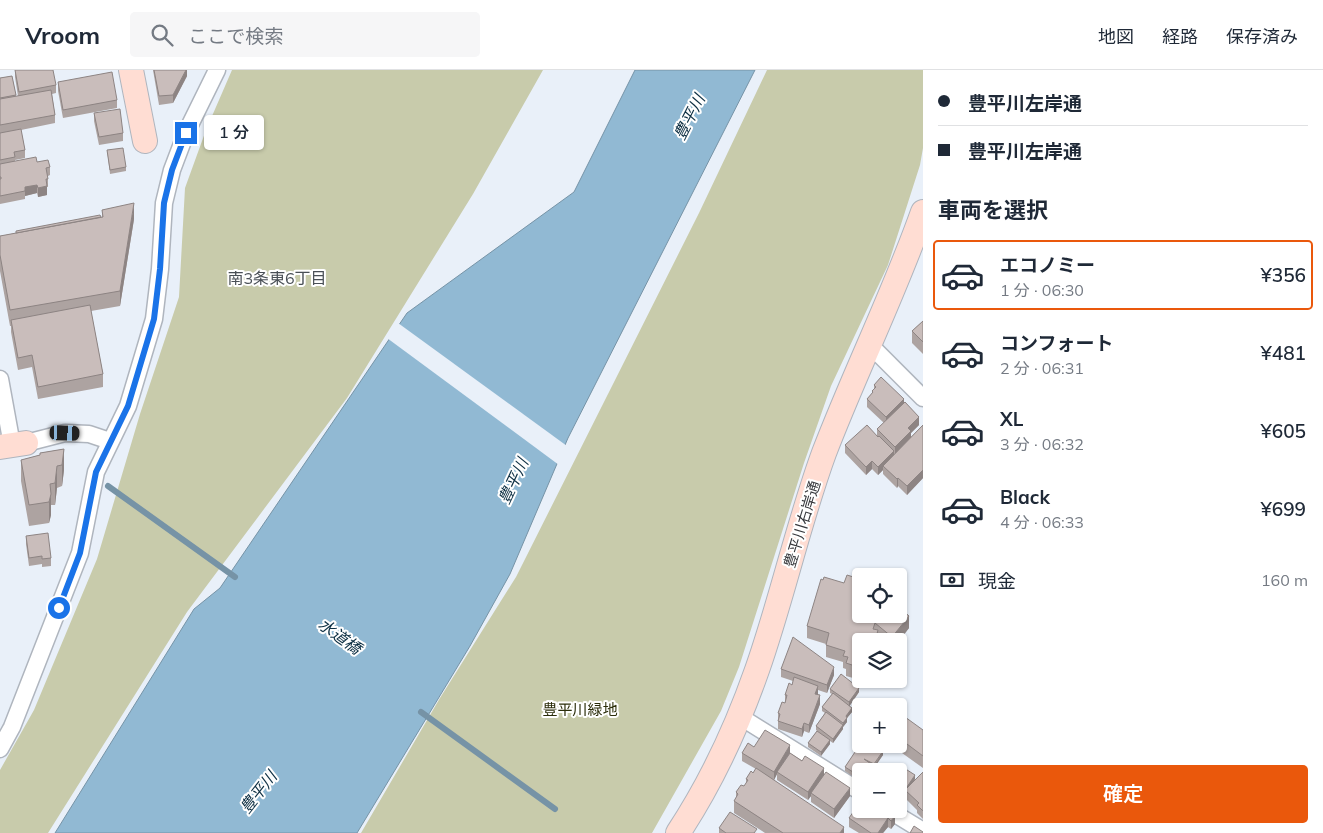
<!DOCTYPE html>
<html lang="ja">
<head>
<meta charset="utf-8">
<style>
	:root { --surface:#fff; --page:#f6f6f7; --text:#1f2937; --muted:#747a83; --line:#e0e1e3; --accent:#ea580c }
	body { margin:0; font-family:Mulish,"Noto Sans JP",sans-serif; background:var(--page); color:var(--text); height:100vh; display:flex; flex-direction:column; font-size:19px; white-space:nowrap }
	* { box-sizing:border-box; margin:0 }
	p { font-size:16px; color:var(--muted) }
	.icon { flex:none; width:28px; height:28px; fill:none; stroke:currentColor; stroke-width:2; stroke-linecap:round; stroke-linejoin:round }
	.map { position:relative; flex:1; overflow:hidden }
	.side { display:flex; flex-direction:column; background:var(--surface); width:400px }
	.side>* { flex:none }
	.hud { display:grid; align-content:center; height:110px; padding:0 15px; background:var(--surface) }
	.controls { position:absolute; left:852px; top:498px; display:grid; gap:10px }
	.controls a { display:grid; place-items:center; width:55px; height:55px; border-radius:5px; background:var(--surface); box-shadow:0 1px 4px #0004; font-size:25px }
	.end { position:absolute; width:22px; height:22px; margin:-11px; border:6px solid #1a73e8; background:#fff; box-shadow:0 0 0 2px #fff }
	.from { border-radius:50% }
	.bubble { position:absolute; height:35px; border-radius:5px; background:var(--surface); box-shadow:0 1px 4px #0004; font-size:16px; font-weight:600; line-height:35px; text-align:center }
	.car { position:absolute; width:15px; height:30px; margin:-15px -8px; border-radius:6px; box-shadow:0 0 4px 1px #0007; background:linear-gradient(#222 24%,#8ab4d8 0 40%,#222 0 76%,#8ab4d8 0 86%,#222 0) }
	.hud b { display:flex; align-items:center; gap:18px; height:48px; font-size:19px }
	.hud b+b { border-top:1px solid var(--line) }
	.hud i { width:12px; height:12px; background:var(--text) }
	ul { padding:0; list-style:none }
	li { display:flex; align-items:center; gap:15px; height:70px; margin:0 10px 8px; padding:0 5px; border:2px solid transparent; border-radius:5px }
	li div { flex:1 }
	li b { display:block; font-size:19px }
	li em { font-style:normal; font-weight:600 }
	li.on { border-color:var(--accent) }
	li>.icon { width:45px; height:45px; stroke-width:1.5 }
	h2 { padding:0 15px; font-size:22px; line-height:60px }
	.pay { display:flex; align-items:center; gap:12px; height:55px; padding:0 15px; font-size:19px }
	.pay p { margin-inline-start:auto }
	.primary-button { display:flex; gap:10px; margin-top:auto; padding:10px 15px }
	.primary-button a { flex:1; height:58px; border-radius:5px; background:var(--accent); color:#fff; font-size:20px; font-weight:600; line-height:58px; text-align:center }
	header { display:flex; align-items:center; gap:30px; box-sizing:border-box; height:70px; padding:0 25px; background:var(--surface); border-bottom:1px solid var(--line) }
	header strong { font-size:24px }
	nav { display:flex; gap:28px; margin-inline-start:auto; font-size:18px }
	.search { width:350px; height:45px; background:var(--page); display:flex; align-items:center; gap:12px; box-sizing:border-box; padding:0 18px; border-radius:5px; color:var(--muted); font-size:19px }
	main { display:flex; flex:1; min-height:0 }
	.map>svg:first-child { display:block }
	.green { fill:#c8cbab }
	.water { fill:#91b9d3; stroke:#7693a6 }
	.pier { fill:#e9f0f9 }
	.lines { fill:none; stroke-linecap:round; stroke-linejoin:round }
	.stream { stroke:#7693a6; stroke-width:6 }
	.street-casing { stroke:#afb5be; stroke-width:19 }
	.secondary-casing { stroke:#afb5be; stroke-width:26 }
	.street { stroke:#fff; stroke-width:16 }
	.secondary { stroke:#ffddd3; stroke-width:24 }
	.wall { fill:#ada3a1 }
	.shaded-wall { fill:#8d8483 }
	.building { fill:#c9bdbb; stroke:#8d8483 }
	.route { stroke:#1a73e8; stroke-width:6 }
	.labels { text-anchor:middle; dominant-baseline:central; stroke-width:4; stroke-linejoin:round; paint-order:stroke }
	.street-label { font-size:15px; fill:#37393d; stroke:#fff }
	.park-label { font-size:15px; fill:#2b2d0a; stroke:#fff }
	.water-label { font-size:16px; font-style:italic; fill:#0d2f43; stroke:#fff }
	.neighbourhood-label { font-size:16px; fill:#494f56; stroke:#fff }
</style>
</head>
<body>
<header>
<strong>Vroom</strong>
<div class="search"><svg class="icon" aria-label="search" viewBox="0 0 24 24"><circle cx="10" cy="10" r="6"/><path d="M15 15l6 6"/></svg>ここで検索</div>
<nav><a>地図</a><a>経路</a><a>保存済み</a></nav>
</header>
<main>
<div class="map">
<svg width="923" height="763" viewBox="0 0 923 763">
	<rect width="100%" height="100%" fill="#e9f0f9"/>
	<!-- green -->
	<g class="green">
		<polygon points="232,0 543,0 473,124 347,328 187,542 48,763 0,763 0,700 34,640 97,489 140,344 179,227 185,118 206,60"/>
		<polygon points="767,0 923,0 923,78 920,95 888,195 831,316 804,393 739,597 721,641 652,763 361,763 440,628 516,507 699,143"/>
	</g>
	<!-- water -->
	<polygon class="water" points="635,0 755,0 568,368 510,504 470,576 357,763 55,763 194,539 220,518 407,243 574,122"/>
	<!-- pier -->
	<polygon class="pier" points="398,253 567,376 559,395 387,268"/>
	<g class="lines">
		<!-- stream -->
		<g class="stream">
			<polyline points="108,416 235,507"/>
			<polyline points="421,642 555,739"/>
		</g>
		<!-- street casing -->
		<g class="street-casing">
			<g id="street">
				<polyline points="870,275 923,328"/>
				<polyline points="0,309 12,375"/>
				<polyline points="26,373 65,363 89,364 110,371"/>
				<polyline points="739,646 861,722"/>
				<polyline points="0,679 12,657 80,483 96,402 128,336 154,249 160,199 164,133 172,100 186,63 217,0"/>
				<polyline points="887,739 923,761"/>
			</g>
		</g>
		<!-- secondary casing -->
		<g class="secondary-casing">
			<g id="secondary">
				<polyline points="131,0 145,71"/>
				<polyline points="0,377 26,373"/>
				<path d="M678 763C711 713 737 657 757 600 782 529 798 454 824 383 855 302 894 224 923 142"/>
			</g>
		</g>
		<!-- street -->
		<use href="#street" class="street"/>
		<!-- secondary -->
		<use href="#secondary" class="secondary"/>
	</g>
	<!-- wall -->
	<g class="wall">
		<polygon points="15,0 56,15 56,23 52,24 55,45 55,53 21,60 25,80 25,88 15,90 15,91 37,92 50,97 50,105 48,106 48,117 47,117 47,125 38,127 37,123 25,126 25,129 0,134 0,8 12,6 16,26 18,26 15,7"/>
		<polygon points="153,0 187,0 187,6 173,33 159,35"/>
		<polygon points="58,12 117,30 117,38 63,48 58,21"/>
		<polygon points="94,43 123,63 123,71 99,75 94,51"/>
		<polygon points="107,80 126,97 126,101 110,104"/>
		<polygon points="102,140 134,149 120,236 91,241 103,304 103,317 38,329 32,297 18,300 11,262 11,256 10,256 0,201 0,166 102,147"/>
		<polygon points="923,251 923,284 912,273 912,261"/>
		<polygon points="874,315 904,333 919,355 911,363 911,367 923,355 923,408 907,425 898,416 897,418 883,404 883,400 878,405 872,399 866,405 845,383 845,375 877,365 877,359 884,353 867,337 867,329 872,324 872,321 874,319"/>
		<polygon points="64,379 64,400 62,416 57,418 55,435 51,435 51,445 49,453 29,456 21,411 21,390 40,385 40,383"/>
		<polygon points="26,466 51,488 51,496 42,497 42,494 29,496 26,474"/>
		<polygon points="860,521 860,524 861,544 909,558 899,571 882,571 878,568 878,571 861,571 861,609 868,609 867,612 846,606 846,599 843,598 843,592 826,587 826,574 807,568 807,556"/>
		<polygon points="781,599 834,605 827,623 818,620 818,625 820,634 809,663 804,661 802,667 778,659 778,643 785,633 785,625 792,615 793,611 781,607"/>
		<polygon points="830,619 859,622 849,636 852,642 847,648 847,652 843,657 843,659 833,673 830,671 830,674 821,686 808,677 808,673 817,661 816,660 816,656 825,643 822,641 822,637 832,624 830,623"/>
		<polygon points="861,651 861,669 855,665 855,660"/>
		<polygon points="900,654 923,660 923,698 895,678 895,674 899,674 899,660 900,659"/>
		<polygon points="861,674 878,674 877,677 883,685 874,698 874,700 861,701 861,712 845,701 845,697"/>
		<polygon points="754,677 790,683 824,704 850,726 834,748 811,732 811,726 808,730 777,710 777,704 774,710 844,763 765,763 734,743 734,731 736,728 736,722 744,716 746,714 746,709 753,703 756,699 742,691 742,683"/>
		<polygon points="923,702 923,749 917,743 917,740 905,728 905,723 899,706 915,709 913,712"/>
		<polygon points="885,739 895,754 891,759 888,757 883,763 859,763 849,757 849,748"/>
		<polygon points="719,758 757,763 719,763"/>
	</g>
	<!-- shaded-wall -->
	<g class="shaded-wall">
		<polygon points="186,0 187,0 187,6 173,33 173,25"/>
		<polygon points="37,115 37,123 25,126 25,117"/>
		<polygon points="47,116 47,125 38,127 38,118"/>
		<polygon points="134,133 134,149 120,236 120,221"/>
		<polygon points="904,329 904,337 886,356 886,347"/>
		<polygon points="919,347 919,355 911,363 911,369 895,385 895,377 908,358"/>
		<polygon points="64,379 64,400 62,416 62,395"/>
		<polygon points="894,381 894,389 883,396 883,400 878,405 878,397"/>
		<polygon points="872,391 872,399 866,405 866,397"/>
		<polygon points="923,393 923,408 907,425 907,416"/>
		<polygon points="57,396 57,418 55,435 55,413"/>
		<polygon points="898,408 898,416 897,418 897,409"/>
		<polygon points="51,424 51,445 49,453 49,432"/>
		<polygon points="860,509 860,521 856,535 856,523"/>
		<polygon points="909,546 909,558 899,571 892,571 892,567"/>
		<polygon points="878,560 878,571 875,571"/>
		<polygon points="834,597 834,605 827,623 827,615"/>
		<polygon points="818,616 818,624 815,632 815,624"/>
		<polygon points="859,618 859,622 849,637 849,632"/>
		<polygon points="820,625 820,634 809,663 809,655"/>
		<polygon points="852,638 852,642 847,648 847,652 843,657 843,653 846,646"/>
		<polygon points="804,653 804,661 802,667 802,659"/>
		<polygon points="843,655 843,659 833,673 833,669"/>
		<polygon points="830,670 830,674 821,686 821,682"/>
		<polygon points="790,675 790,683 777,702 777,704 774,710 774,702"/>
		<polygon points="883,681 883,685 874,698 874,700 873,701 871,701"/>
		<polygon points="824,698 824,707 811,723 811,726 808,730 808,722"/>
		<polygon points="915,705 915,709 907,721 905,720 905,723 899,733 899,729"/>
		<polygon points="850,718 850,726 834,748 834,739"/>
		<polygon points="895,746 895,754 891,759 891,751"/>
		<polygon points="888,748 888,757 883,763 878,763"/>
		<polygon points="844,757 844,763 840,763"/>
	</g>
	<!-- building -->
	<g class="building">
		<polygon points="15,0 53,0 56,15 19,22"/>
		<polygon points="154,0 186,0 173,25 159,26"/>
		<polygon points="112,2 117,30 63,40 58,12"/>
		<polygon points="12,6 16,25 0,28 0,8"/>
		<polygon points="51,20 55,45 0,55 0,29"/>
		<polygon points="120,39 123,63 99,67 94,43"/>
		<polygon points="21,59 25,80 14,82 15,87 0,90 0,63"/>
		<polygon points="123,78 126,97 110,100 107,80"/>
		<polygon points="36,87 37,92 48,90 50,97 46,98 48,109 46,109 47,116 38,118 37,115 25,117 25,121 0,126 0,109 1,109 1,107 0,107 0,94"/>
		<polygon points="134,133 120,221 10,240 0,185 0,166 103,147 102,140"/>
		<polygon points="100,145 101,147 16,163 16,161"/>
		<polygon points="90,235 103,304 38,317 32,285 18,288 11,250"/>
		<polygon points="923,251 923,272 912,261"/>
		<polygon points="881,307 904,329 886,347 867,329 873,322 872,321 876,317 874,315"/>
		<polygon points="905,332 919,347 908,358 911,361 895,377 877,359"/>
		<polygon points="867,355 878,367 879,366 894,381 878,397 872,391 866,397 845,375"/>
		<polygon points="923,355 923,400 907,416 898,408 897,409 883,396"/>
		<polygon points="64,379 62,395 57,396 55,413 50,414 51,424 49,432 29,435 21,390 40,385 40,383"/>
		<polygon points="48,463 51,488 42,489 42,486 29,488 26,466"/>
		<polygon points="847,505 860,509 856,523 861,524 860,535 861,536 861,544 899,544 899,537 909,546 892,567 875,553 873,559 878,560 875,571 861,571 861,598 846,593 848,587 843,586 845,581 826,575 829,563 807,556 821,509 823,510 824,507 844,513"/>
		<polygon points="793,567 834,597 827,615 781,599"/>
		<polygon points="841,604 859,618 849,632 830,619"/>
		<polygon points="794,607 818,616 815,624 820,625 809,655 804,653 802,659 778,651 780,644 778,643 782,632 785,633 787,625 785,625 789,613 792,615"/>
		<polygon points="833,623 852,638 846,646 847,648 843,653 822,637"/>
		<polygon points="877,632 883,636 874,636"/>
		<polygon points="826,642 843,655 833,669 816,656"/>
		<polygon points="905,647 923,660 923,686 899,668 899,660 902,656 900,654"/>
		<polygon points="861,651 861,664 855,660"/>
		<polygon points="765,660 790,675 774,702 742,683 748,673 754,677"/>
		<polygon points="817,661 830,670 821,682 808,673"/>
		<polygon points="861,673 861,674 872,674 883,681 874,694 864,689 874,696 871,701 861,701 861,707 845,697"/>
		<polygon points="790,683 802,691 805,686 824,698 808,722 777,702"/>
		<polygon points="756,698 844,757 840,763 783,763 734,731 738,724 736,722 741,715 744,716 748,710 746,709 751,701 753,703"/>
		<polygon points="904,698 915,705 899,729 899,706"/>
		<polygon points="826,702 850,718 834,739 811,723"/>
		<polygon points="923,702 923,741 917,735 919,733 905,720"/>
		<polygon points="861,731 861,739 885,739 895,746 891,751 888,748 878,763 871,763 849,748"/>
		<polygon points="730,742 757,759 754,763 726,763 719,758"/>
		<polygon points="914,756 923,762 923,763 910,763"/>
	</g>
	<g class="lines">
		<!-- route -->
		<polyline class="route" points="59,538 80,483 96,402 128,336 154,249 160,199 164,133 172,100 186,63"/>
	</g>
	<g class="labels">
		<!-- street labels -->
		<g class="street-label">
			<text transform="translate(802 454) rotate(-73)">豊平川右岸通</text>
		</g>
		<!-- park labels -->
		<g class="park-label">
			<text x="580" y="639">豊平川緑地</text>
		</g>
		<!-- water labels -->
		<g class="water-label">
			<text transform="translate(689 47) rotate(-63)">豊平川</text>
			<text transform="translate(513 411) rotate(-65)">豊平川</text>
			<text transform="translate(340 566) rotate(36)">水道橋</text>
			<text transform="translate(258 722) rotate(-52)">豊平川</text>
		</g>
		<!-- neighbourhood labels -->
		<g class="neighbourhood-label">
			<text x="277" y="208">南3条東6丁目</text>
		</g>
	</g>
</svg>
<div class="controls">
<a><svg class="icon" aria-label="locate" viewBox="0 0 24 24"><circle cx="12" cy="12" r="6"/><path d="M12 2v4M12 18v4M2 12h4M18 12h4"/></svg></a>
<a><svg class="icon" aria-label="layers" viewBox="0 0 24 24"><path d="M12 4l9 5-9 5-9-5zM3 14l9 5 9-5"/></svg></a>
<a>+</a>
<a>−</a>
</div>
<i class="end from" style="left:59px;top:538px"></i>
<i class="end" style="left:186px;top:63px"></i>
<div class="bubble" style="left:204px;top:45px;width:60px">1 分</div>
<i class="car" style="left:65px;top:363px;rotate:92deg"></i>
</div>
<section class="side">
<div class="hud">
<b><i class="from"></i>豊平川左岸通</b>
<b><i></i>豊平川左岸通</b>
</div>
<h2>車両を選択</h2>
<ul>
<li class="on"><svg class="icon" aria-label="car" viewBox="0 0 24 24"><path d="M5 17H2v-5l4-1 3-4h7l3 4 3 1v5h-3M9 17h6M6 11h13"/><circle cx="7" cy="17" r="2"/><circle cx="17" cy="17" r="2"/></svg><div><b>エコノミー</b><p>1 分 · 06:30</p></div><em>¥356</em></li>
<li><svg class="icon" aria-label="car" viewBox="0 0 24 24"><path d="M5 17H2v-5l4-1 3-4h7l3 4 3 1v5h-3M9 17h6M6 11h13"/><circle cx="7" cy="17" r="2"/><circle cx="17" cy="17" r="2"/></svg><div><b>コンフォート</b><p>2 分 · 06:31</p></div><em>¥481</em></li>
<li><svg class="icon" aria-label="car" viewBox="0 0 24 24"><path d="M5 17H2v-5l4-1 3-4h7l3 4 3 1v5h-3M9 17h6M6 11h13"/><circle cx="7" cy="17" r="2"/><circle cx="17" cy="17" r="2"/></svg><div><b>XL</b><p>3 分 · 06:32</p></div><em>¥605</em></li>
<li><svg class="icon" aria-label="car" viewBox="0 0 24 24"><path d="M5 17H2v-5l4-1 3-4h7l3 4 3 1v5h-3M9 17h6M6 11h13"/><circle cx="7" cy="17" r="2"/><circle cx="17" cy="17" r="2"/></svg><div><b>Black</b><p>4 分 · 06:33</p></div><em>¥699</em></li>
</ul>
<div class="pay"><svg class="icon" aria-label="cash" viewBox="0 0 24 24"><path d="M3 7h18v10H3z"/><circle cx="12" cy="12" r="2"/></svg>現金<p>160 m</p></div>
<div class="primary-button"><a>確定</a></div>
</section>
</main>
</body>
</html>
